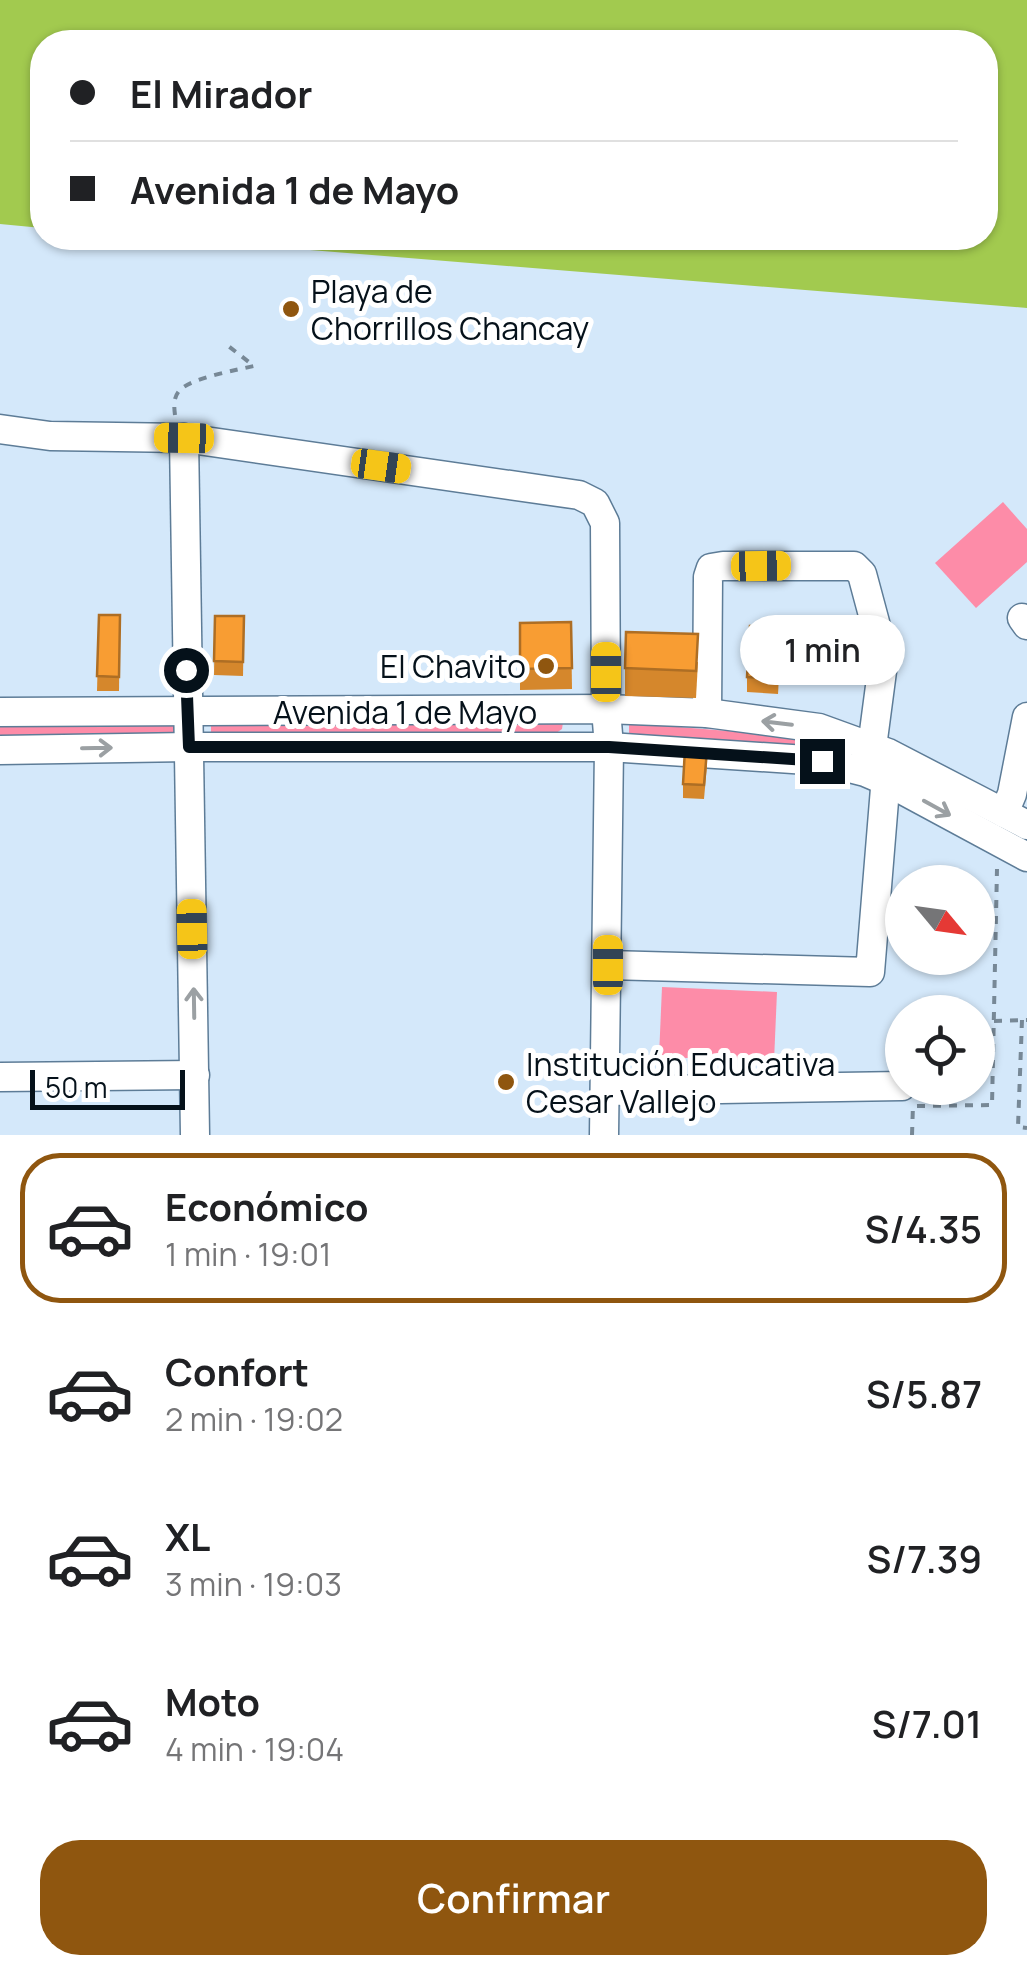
<!DOCTYPE html>
<html lang="es">
<head>
<meta charset="utf-8">
<style>
	:root { --surface:#fff; --page:#f6f6f6; --text:#202124; --muted:#757577; --line:#e0e0e0; --accent:#8f560f }
	body { margin:0; font-family:Manrope,sans-serif; background:var(--page); color:var(--text); height:100vh; display:flex; flex-direction:column; font-size:38px; white-space:nowrap }
	* { box-sizing:border-box; margin:0 }
	p { font-size:32px; color:var(--muted) }
	.icon { flex:none; width:55px; height:55px; fill:none; stroke:currentColor; stroke-width:2; stroke-linecap:round; stroke-linejoin:round }
	.map { position:relative; height:1135px; overflow:hidden }
	.drawer { display:flex; flex-direction:column; background:var(--surface); flex:1 }
	.drawer>* { flex:none }
	.top-card { position:absolute; left:30px; top:30px; width:968px; height:220px; border-radius:40px; box-shadow:0 2px 8px #0004; display:grid; align-content:center; height:220px; padding:0 40px; background:var(--surface) }
	.needle { width:65px; rotate:119deg }
	.buttons { position:absolute; left:885px; top:865px; display:grid; gap:20px }
	.buttons a { display:grid; place-items:center; width:110px; height:110px; border-radius:50%; background:var(--surface); box-shadow:0 2px 8px #0004; font-size:50px }
	.scale { position:absolute; left:30px; bottom:25px; width:155px; box-sizing:border-box; padding-left:10px; border:5px solid #05111a; border-top:0; font-size:28px; line-height:35px; white-space:nowrap; color:#05111a; -webkit-text-stroke:8px #fff; paint-order:stroke }
	.end { position:absolute; width:45px; height:45px; margin:-22px; border:12px solid #05111a; background:#fff; box-shadow:0 0 0 5px #fff }
	.from { border-radius:50% }
	.bubble { position:absolute; height:70px; border-radius:35px; background:var(--surface); box-shadow:0 2px 8px #0004; font-size:32px; font-weight:600; line-height:70px; text-align:center }
	.car { position:absolute; width:30px; height:60px; margin:-30px -15px; border-radius:12px; box-shadow:0 0 8px 2px #0007; background:linear-gradient(#f5c518 24%,#345 0 40%,#f5c518 0 76%,#345 0 86%,#f5c518 0) }
	.top-card b { display:flex; align-items:center; gap:35px; height:95px; font-size:38px }
	.top-card b+b { border-top:2px solid var(--line) }
	.top-card i { width:25px; height:25px; background:var(--text) }
	ul { padding:18px 0 0; list-style:none }
	li { display:flex; align-items:center; gap:30px; height:150px; margin:0 20px 15px; padding:0 20px; border:5px solid transparent; border-radius:40px }
	li div { flex:1 }
	li b { display:block; font-size:38px }
	li em { font-style:normal; font-weight:600 }
	li.on { border-color:var(--accent) }
	li>.icon { width:90px; height:90px; stroke-width:1.5 }
	.action { display:flex; gap:20px; margin-top:auto; padding:20px 40px }
	.action a { flex:1; height:115px; border-radius:40px; background:var(--accent); color:#fff; font-size:40px; font-weight:600; line-height:115px; text-align:center }
	.map>svg:first-child { display:block }
	.park { fill:#fd8ca8 }
	.water { fill:#a2ca4f }
	.lines { fill:none; stroke-linecap:round; stroke-linejoin:round }
	.minor-casing { stroke:#5d7c97; stroke-width:31 }
	.path { stroke:#778896; stroke-width:4; stroke-dasharray:8 8; stroke-linecap:butt }
	.minor { stroke:#fff; stroke-width:28 }
	.wall { fill:#d5872c }
	.building { fill:#f89d33; stroke:#ae6e24; stroke-width:2.5 }
	.oneway { stroke:#9ba0a3 }
	.route { stroke:#05111a; stroke-width:12 }
	.poi-dot { fill:#8f560f; stroke:#fff; stroke-width:4 }
	.labels { text-anchor:middle; dominant-baseline:central; stroke-width:10; stroke-linejoin:round; paint-order:stroke }
	.poi-label { font-size:32px; fill:#05111a; stroke:#fff; text-anchor:start }
	.street-label { font-size:32px; fill:#05111a; stroke:#fff }
</style>
</head>
<body>
<div class="map">
<svg width="1027" height="1135" viewBox="0 0 1027 1135">
	<rect width="100%" height="100%" fill="#d4e8fa"/>
	<!-- park -->
	<g class="park">
		<polygon points="1003,502 1027,529 1027,562 976,608 935,563"/>
		<polygon points="211,720 563,722 562,729 552,736 215,735 211,732"/>
		<polygon points="0,721 173,721 177,726 176,734 0,739"/>
		<polygon points="629,723 728,731 827,742 871,756 720,740 632,736 629,734"/>
		<polygon points="662,987 777,992 774,1061 659,1057"/>
	</g>
	<!-- water -->
	<polygon class="water" points="0,0 1027,0 1027,308 162,238 985,238 985,42 42,42 42,228 0,224"/>
	<g class="lines">
		<!-- minor casing -->
		<g class="minor-casing">
			<g id="minor">
				<polyline points="0,429 50,436 184,438 579,495 595,503 605,523 606,709 609,747 604,1135"/>
				<polyline points="184,438 195,1135"/>
				<polyline points="1022,618 1027,625"/>
				<polyline points="0,712 606,709 707,713 819,728 888,753 1027,825"/>
				<polyline points="707,713 708,577 711,568 723,566 854,566 862,574 884,656 872,747"/>
				<polyline points="0,750 189,747 609,747 822,761 865,772 886,781 1027,857"/>
				<polyline points="1004,813 1012,794 1027,717"/>
				<polyline points="608,965 870,972 887,764"/>
				<polyline points="0,1077 195,1075"/>
				<polyline points="605,1091 902,1086"/>
			</g>
		</g>
		<!-- path -->
		<g class="path">
			<path d="M175 415C174 407 173 397 180 390 192 378 236 370 254 366L227 345"/>
			<polyline points="1022,1020 1018,1127 1027,1128"/>
			<polyline points="994,1021 1027,1020"/>
			<polyline points="917,1106 992,1105 997,869"/>
			<polyline points="912,1135 913,1105"/>
		</g>
		<!-- minor -->
		<use href="#minor" class="minor"/>
	</g>
	<!-- wall -->
	<g class="wall">
		<polygon points="99,615 120,615 119,691 97,691"/>
		<polygon points="215,616 244,616 243,676 214,675"/>
		<polygon points="571,622 572,689 520,690 520,623"/>
		<polygon points="781,642 778,694 747,692 747,677"/>
		<polygon points="698,662 696,698 625,696 625,668"/>
		<polygon points="707,765 704,799 683,798 683,784"/>
	</g>
	<!-- building -->
	<g class="building">
		<polygon points="99,615 120,615 119,677 97,676"/>
		<polygon points="215,616 244,616 243,662 214,661"/>
		<polygon points="571,622 572,668 520,669 520,623"/>
		<polygon points="750,626 781,628 778,679 747,677"/>
		<polygon points="626,632 698,634 696,671 625,668"/>
		<polygon points="685,749 707,750 704,785 683,784"/>
	</g>
	<!-- one-way arrows -->
	<defs><path id="oneway-shaft" d="M-6 0H5M1.5-3L5.5 0L1.5 3" fill="none" stroke-width="1.6" stroke-linecap="round" stroke-linejoin="round" transform="scale(2.5)"/></defs>
	<g class="oneway">
		<use href="#oneway-shaft" transform="translate(777 723) rotate(-173)"/>
		<use href="#oneway-shaft" transform="translate(97 748) rotate(-1)"/>
		<use href="#oneway-shaft" transform="translate(937 808) rotate(29)"/>
		<use href="#oneway-shaft" transform="translate(194 1003) rotate(-91)"/>
	</g>
	<g class="lines">
		<!-- route -->
		<polyline class="route" points="186,670 189,747 609,747 822,761"/>
	</g>
	<!-- markers -->
	<g class="poi-dot">
		<circle cx="291" cy="309" r="10"/>
		<circle cx="546" cy="666" r="10"/>
		<circle cx="506" cy="1082" r="10"/>
	</g>
	<g class="labels">
		<!-- poi labels -->
		<g class="poi-label">
			<text x="311" y="291">Playa de<tspan x="311" dy="37">Chorrillos Chancay</tspan></text>
			<text x="526" y="666" text-anchor="end">El Chavito</text>
			<text x="526" y="1064">Institución Educativa<tspan x="526" dy="37">Cesar Vallejo</tspan></text>
		</g>
		<!-- street labels -->
		<g class="street-label">
			<text x="405" y="712">Avenida 1 de Mayo</text>
		</g>
	</g>
</svg>
<div class="buttons">
<a><svg class="needle" viewBox="-14 -14 28 28"><path d="M0-13l5 13h-10z" fill="#e53935"/><path d="M0 13l5-13h-10z" fill="#757577"/></svg></a>
<a><svg class="icon" aria-label="locate" viewBox="0 0 24 24"><circle cx="12" cy="12" r="6"/><path d="M12 2v4M12 18v4M2 12h4M18 12h4"/></svg></a>
</div>
<div class="scale">50 m</div>
<i class="end from" style="left:186px;top:670px"></i>
<i class="end" style="left:822px;top:761px"></i>
<div class="bubble" style="left:740px;top:615px;width:165px">1 min</div>
<i class="car" style="left:184px;top:438px;rotate:271deg"></i>
<i class="car" style="left:381px;top:466px;rotate:98deg"></i>
<i class="car" style="left:761px;top:566px;rotate:89deg"></i>
<i class="car" style="left:606px;top:672px;rotate:0deg"></i>
<i class="car" style="left:192px;top:929px;rotate:359deg"></i>
<i class="car" style="left:608px;top:965px;rotate:0deg"></i>
<div class="top-card">
<b><i class="from"></i>El Mirador</b>
<b><i></i>Avenida 1 de Mayo</b>
</div>
</div>
<section class="drawer">
<ul>
<li class="on"><svg class="icon" aria-label="car" viewBox="0 0 24 24"><path d="M5 17H2v-5l4-1 3-4h7l3 4 3 1v5h-3M9 17h6M6 11h13"/><circle cx="7" cy="17" r="2"/><circle cx="17" cy="17" r="2"/></svg><div><b>Económico</b><p>1 min · 19:01</p></div><em>S/4.35</em></li>
<li><svg class="icon" aria-label="car" viewBox="0 0 24 24"><path d="M5 17H2v-5l4-1 3-4h7l3 4 3 1v5h-3M9 17h6M6 11h13"/><circle cx="7" cy="17" r="2"/><circle cx="17" cy="17" r="2"/></svg><div><b>Confort</b><p>2 min · 19:02</p></div><em>S/5.87</em></li>
<li><svg class="icon" aria-label="car" viewBox="0 0 24 24"><path d="M5 17H2v-5l4-1 3-4h7l3 4 3 1v5h-3M9 17h6M6 11h13"/><circle cx="7" cy="17" r="2"/><circle cx="17" cy="17" r="2"/></svg><div><b>XL</b><p>3 min · 19:03</p></div><em>S/7.39</em></li>
<li><svg class="icon" aria-label="car" viewBox="0 0 24 24"><path d="M5 17H2v-5l4-1 3-4h7l3 4 3 1v5h-3M9 17h6M6 11h13"/><circle cx="7" cy="17" r="2"/><circle cx="17" cy="17" r="2"/></svg><div><b>Moto</b><p>4 min · 19:04</p></div><em>S/7.01</em></li>
</ul>
<div class="action"><a>Confirmar</a></div>
</section>
</body>
</html>
